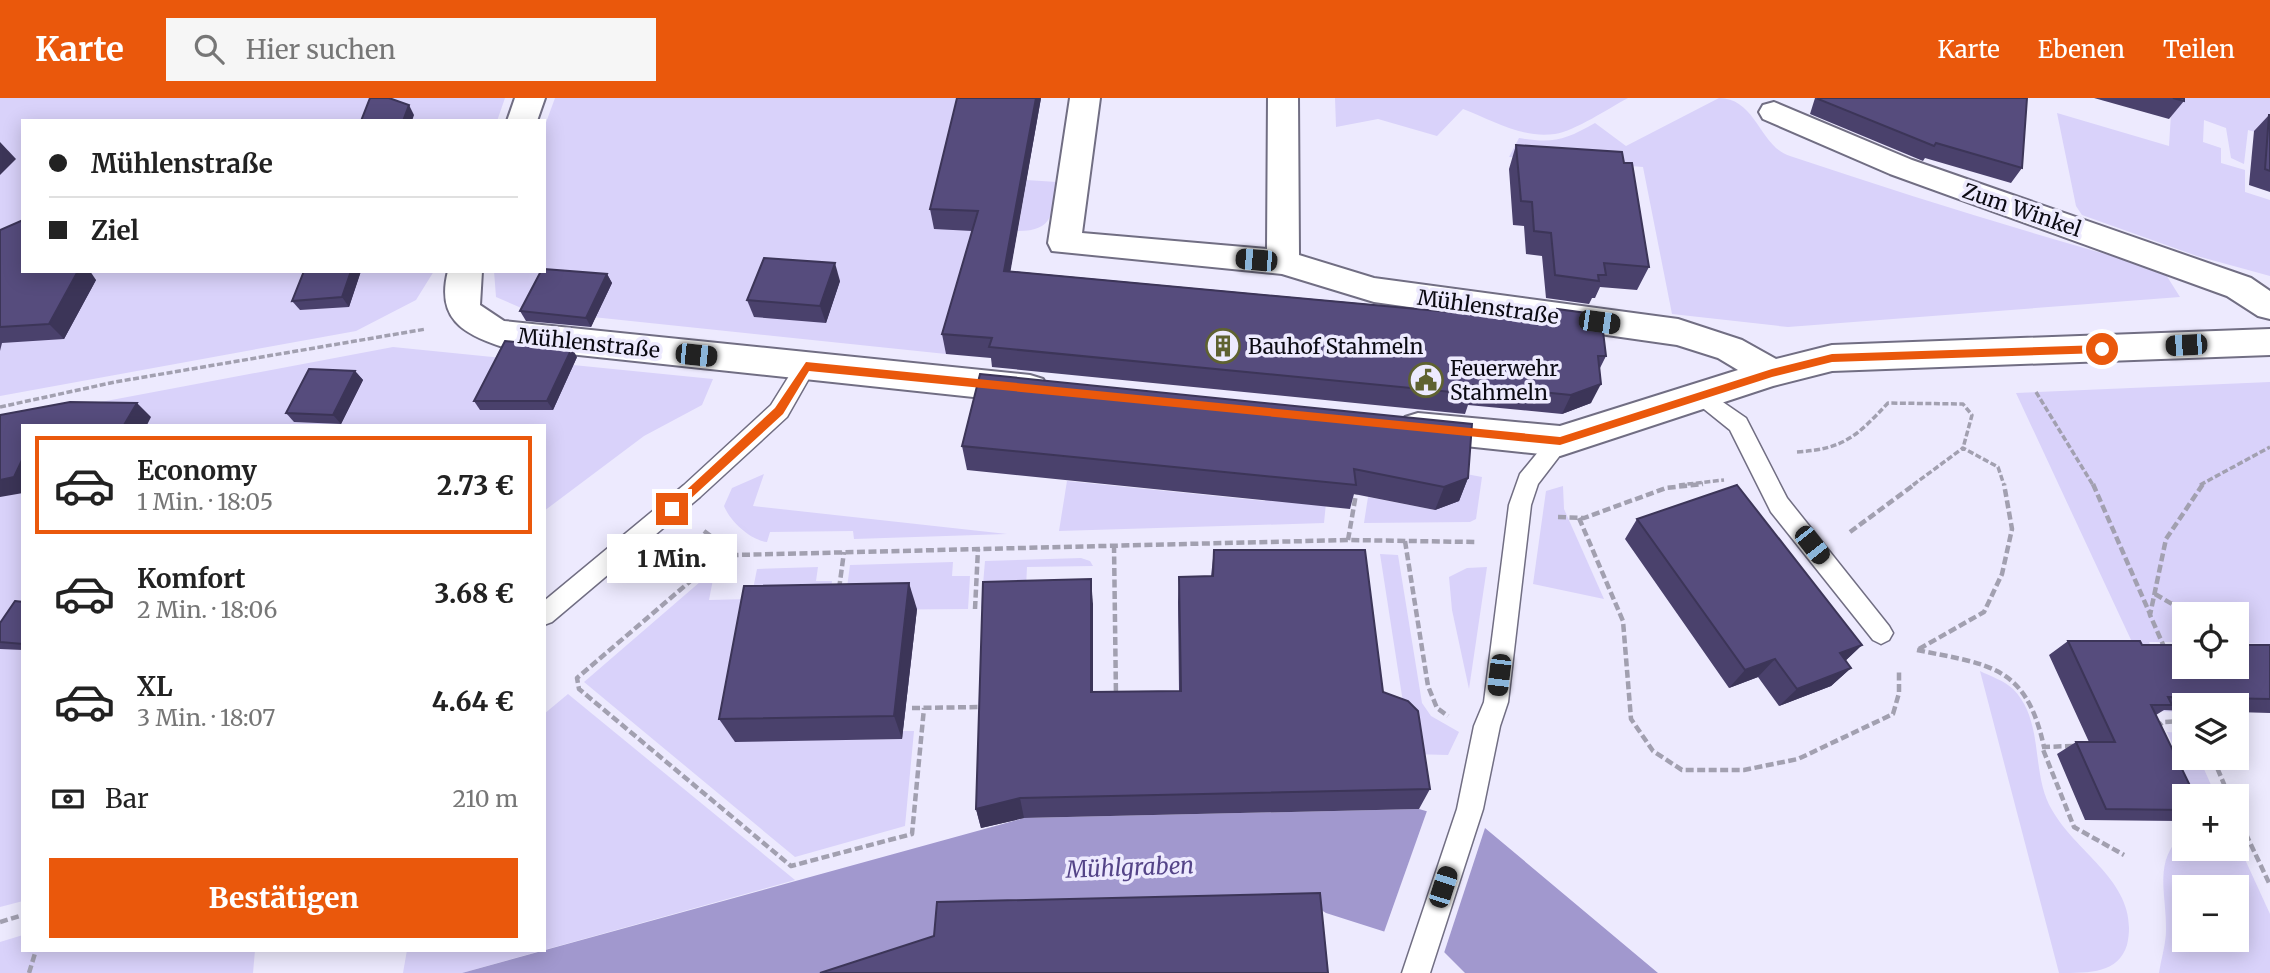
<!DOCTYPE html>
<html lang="de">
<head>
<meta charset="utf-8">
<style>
	:root { --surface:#fff; --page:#f6f6f6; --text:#222; --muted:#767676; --line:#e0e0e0; --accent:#ea580c }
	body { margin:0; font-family:Merriweather,serif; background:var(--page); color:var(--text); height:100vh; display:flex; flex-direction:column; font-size:26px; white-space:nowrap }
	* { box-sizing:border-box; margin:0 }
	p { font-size:23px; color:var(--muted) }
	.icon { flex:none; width:38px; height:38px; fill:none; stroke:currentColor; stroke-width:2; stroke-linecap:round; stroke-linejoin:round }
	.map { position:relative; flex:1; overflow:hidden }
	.side { position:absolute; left:21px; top:326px; width:525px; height:528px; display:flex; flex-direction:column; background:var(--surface); border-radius:0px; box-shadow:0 4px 18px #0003 }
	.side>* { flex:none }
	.guide { position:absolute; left:21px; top:21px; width:525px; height:154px; border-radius:0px; box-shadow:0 4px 18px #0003; display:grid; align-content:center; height:154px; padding:0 28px; background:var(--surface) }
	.buttons { position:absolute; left:2172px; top:504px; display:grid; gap:14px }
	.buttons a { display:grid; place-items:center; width:77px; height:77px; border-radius:0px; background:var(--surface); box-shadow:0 4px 18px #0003; font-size:35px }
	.end { position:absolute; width:32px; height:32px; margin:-16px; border:9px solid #ea580c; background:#fff; box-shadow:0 0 0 4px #fff }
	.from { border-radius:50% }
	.bubble { position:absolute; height:49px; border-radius:0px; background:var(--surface); box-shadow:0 4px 18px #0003; font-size:23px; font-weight:800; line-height:49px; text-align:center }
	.car { position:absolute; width:21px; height:42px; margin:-21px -10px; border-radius:9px; box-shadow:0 0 5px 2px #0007; background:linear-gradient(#222 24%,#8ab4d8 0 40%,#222 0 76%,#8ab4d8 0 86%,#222 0) }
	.guide b { display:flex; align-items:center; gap:24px; height:66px; font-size:26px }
	.guide b+b { border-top:2px solid var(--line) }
	.guide i { width:18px; height:18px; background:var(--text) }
	ul { padding:12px 0 0; list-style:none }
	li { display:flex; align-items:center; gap:21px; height:98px; margin:0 14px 10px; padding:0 14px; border:4px solid transparent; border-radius:0px }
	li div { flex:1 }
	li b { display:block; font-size:26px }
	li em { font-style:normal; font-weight:800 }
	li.active { border-color:var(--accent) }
	li>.icon { width:63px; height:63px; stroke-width:1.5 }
	.pay { display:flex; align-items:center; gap:18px; height:77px; padding:0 28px; font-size:26px }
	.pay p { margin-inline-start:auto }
	.button { display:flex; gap:14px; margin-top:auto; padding:14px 28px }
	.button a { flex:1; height:80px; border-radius:0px; background:var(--accent); color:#fff; font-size:28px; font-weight:800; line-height:80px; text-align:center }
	header { display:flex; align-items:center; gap:42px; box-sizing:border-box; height:98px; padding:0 35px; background:var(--accent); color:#fff }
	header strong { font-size:33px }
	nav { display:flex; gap:38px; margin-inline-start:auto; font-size:24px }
	.search { width:490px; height:63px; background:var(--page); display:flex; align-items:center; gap:18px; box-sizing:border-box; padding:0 24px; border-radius:0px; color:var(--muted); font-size:26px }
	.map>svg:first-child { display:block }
	.green { fill:#d9d2fa; fill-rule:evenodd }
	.water { fill:#a198ce }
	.pier { fill:#edeafe }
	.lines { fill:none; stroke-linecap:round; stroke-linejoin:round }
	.service-casing { stroke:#716e83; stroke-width:3 }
	.minor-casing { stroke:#716e83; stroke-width:4 }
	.path-far1 { stroke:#a2a0b0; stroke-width:3.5; stroke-dasharray:6 2.5; stroke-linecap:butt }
	.path { stroke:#a2a0b0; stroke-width:4.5; stroke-dasharray:8 3.5; stroke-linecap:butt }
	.service { fill:#fff; fill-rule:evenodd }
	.minor { fill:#fff; fill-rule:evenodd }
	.wall { fill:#4a416c }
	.shaded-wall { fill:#3c3558 }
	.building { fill:#564c7d; stroke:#3c3558; stroke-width:2 }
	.route { fill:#ea580c }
	.labels { text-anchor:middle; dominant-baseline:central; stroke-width:7; stroke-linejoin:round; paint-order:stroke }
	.street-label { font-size:21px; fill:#0b0a12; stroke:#edeafe }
	.poi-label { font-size:21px; fill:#0b0a12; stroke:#edeafe; text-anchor:start }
	.water-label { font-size:23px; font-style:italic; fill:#544488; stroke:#edeafe }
</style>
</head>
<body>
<header>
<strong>Karte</strong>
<div class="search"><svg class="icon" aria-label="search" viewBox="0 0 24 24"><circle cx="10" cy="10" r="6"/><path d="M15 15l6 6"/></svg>Hier suchen</div>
<nav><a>Karte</a><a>Ebenen</a><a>Teilen</a></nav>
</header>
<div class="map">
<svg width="2270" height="875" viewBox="0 0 2270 875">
	<rect width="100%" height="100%" fill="#edeafe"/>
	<!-- green -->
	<g class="green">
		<polygon points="0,0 505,0 497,23 23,23 23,173 434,173 416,202 356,233 0,298"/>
		<polygon points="555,0 984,0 981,134 946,256 526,212 496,199 494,173 544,173 544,30"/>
		<path d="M1335 0H1628C1609 10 1575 33 1555 36 1523 41 1492 22 1463 11L1437 38 1378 21 1336 29Z"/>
		<path d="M1719 0C1756 0 1760 49 1790 58 1913 99 2037 138 2163 172L2180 199 1788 229 1672 216 1643 69 1509 59 1519 40C1553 46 1565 42 1595 25L1626 48Z"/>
		<polygon points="2172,0 2270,0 2270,38 2248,32 2244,66 2231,60 2226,30 2204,22 2203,44 2221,50 2221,65 2245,72 2245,94 2270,102 2270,178 2197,158 2082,117 2076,108 2057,15 2169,48"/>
		<path d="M1026 82 1057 84C1052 114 1055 133 1018 133Z"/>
		<polygon points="393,249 713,281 702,307 644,338 544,413 544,327 23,327 23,803 0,809 0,323"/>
		<polygon points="2270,284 2270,546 2237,545 2236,516 2184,516 2184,544 2149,544 2179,614 2159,613 2132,544 2016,295"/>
		<polygon points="1461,375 1482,379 1476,421 1470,424 1364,425 1368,399 1435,412"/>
		<path d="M764 376 753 408 1007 436 854 441 853 433 770 434 767 444C750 442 730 423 724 408L732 390Z"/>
		<polygon points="1067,383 1265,403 1266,398 1326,405 1324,425 1059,433"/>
		<polygon points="1563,388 1564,411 1604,501 1533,486 1546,393"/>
		<polygon points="1380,456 1398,457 1422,605 1431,618 1459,634 1448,657 1411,656"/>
		<polygon points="1081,460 1090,463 1093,468 1027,469 1025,510 981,510 985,463"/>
		<polygon points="953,464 952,478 970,478 968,511 844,512 850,467"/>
		<polygon points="818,469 816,483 832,483 829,512 735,643 902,641 903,633 914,633 905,728 795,759 584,584 715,471 709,502 751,501 757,471"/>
		<polygon points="1487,469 1469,591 1452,512 1449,479 1467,470"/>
		<path d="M1980 573C1990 578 2005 583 2013 591 2045 623 2030 675 2052 712 2078 758 2141 786 2127 847 2118 875 2091 875 2059 875Z"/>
		<polygon points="568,596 795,782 544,852 544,616"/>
		<polygon points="2167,634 2184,635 2184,660 2199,660 2216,698 2195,698"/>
		<path d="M2184 736V751H2236L2237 744 2270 816V875H2159C2161 861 2166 846 2166 832 2167 797 2152 761 2184 736ZM2184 789H2236V842H2184Z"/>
		<polygon points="23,837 23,852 255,852 253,875 0,875 0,844"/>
		<polygon points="407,852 544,852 462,875 403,875"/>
	</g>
	<!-- water -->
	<polygon class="water" points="1419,711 1485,730 1658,875 1465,875 1442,852 1326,815 1315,808 940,849 860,875 462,875 1024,720"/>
	<!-- pier -->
	<polygon class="pier" points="1428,710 1486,727 1443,858 1383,837"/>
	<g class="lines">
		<!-- service casing -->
		<g class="service-casing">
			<g id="service">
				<polygon points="806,260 813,262 816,268 787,319 700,399 552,524 544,527 544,503 684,387 771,307 799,262"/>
				<polygon points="1701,289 1746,320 1787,400 1889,528 1893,535 1889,542 1881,546 1873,542 1771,414 1730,332 1694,303 1690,297 1694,291"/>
				<polygon points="1560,334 1568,337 1571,343 1538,386 1531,407 1508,604 1500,628 1483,711 1430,875 1402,875 1457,711 1474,628 1484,604 1509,407 1520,376 1552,337"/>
			</g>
		</g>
		<!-- minor casing -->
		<g class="minor-casing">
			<g id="minor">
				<polygon points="515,0 545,0 537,23 507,23"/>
				<polygon points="1070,0 1100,0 1082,135 1267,151 1268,0 1298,0 1299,157 1374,180 1678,221 1742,242 1776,261 1832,247 2270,231 2270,257 1832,273 1773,288 1560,358 1418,343 1405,339 1400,329 1405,319 1418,315 1560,328 1738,272 1718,260 1677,247 1374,204 1282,176 1052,153 1048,145"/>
				<polygon points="1774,4 1912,62 2251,180 2270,193 2270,221 2258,218 2227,198 1890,76 1763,21 1759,14 1763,7"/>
				<path d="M448 173H482L480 207 504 223 1030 277 1043 281 1048 291 1043 301 1030 305 503 249C462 236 436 220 448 173Z"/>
			</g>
		</g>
		<!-- path-far1 -->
		<g class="path-far1">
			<polyline points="2036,294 2093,387"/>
			<polyline points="0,309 115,284 426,231"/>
			<path d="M1797 354C1844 351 1857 338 1888 305L1963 306 1972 317 1963 350"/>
			<polyline points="1679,387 1724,382"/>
			<polyline points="1913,387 1963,350 1998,369 2004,387"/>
			<polyline points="2200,387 2270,349"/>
		</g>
		<!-- path -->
		<g class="path">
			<polyline points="2093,386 2150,516"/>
			<polyline points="1558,419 1584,420 1666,390 1703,386"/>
			<polyline points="1579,420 1623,523 1631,621 1653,653 1682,672 1744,672 1798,661 1893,616 1899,595 1899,571"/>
			<polyline points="704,433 736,457 1348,442 1475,444"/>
			<polyline points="1850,434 1915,386"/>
			<polyline points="1348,442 1356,396"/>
			<polyline points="1405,443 1428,588 1437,610 1448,618"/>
			<polyline points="1114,447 1116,599"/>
			<polyline points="728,451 577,580 579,591 791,768 912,736 924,610"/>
			<polyline points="839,491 844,454"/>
			<polyline points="2155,496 2189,516"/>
			<polyline points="975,511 978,451"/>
			<polyline points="1919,551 1984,514 2002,476 2012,431 2004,386"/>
			<polyline points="2165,551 2150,517 2166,441 2203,386"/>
			<path d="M1917 552C1990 567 2026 567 2044 649"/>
			<polyline points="912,610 984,609"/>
			<polyline points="2156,630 2163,624 2184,623"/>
			<polyline points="2073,648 2042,649 2074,729 2124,757"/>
			<polyline points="2213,660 2229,698"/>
			<polyline points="2236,715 2270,787"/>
			<polyline points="0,824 23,817"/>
			<polyline points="29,875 36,852"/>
		</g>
		<!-- service -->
		<use href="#service" class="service"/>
		<!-- minor -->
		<use href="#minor" class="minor"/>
	</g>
	<!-- wall -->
	<g class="wall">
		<polygon points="1041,0 1010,173 1552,223 1557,211 1606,258 1599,272 1591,305 1562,316 1468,307 1465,316 992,269 991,260 946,256 942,236 972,133 934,131 930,111"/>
		<polygon points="1815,0 2027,0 2022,70 2011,85 1925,60 1923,63 1810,16"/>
		<polygon points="2094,0 2184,0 2184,3 2169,21"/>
		<polygon points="2269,17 2270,17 2270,94 2249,87 2254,33"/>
		<polygon points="1516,47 1624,65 1649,169 1637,192 1600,189 1595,200 1592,200 1589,206 1546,200 1542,158 1526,156 1524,128 1513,127 1509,71"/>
		<polygon points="0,132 96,182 64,241 2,245 0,253"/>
		<polygon points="304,173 361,173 349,209 300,212 292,203"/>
		<polygon points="607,176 612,185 591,229 526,223 520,213"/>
		<polygon points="840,183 826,225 754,219 747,202"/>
		<polygon points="577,259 553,312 480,312 474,303"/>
		<polygon points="355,273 363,282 341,326 294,324 286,315"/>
		<polygon points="980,276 1468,380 1459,403 1435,412 1354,396 1350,411 967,372 962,348"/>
		<polygon points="1637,421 1862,547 1845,563 1851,570 1831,588 1779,608 1758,579 1729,590 1625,441"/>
		<polygon points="1214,452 1383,594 1430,691 1419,711 1024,720 981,730 976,711 1093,506 1093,594 1179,593 1178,504 1179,479 1211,478"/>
		<polygon points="23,504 23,552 0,551 0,525"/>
		<polygon points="917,511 902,641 735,644 719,621"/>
		<polygon points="2068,543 2142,547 2270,547 2270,615 2236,614 2236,607 2184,607 2184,613 2164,612 2156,617 2184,698 2184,720 2178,723 2085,722 2057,656 2076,644 2089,644 2049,557"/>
	</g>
	<!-- shaded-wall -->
	<g class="shaded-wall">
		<polygon points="1036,0 1041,0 1007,193 1004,173"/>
		<polygon points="409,7 414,17 412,23 403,23"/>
		<polygon points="0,44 16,61 0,77"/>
		<polygon points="835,165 840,183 826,225 820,208"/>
		<polygon points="78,173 90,173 96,182 64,241 49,226"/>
		<polygon points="351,173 361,173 349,209 342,199"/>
		<polygon points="607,176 612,185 591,229 586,220"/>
		<polygon points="572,250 577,259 553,312 547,303"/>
		<polygon points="355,273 363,282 341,326 333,317"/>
		<polygon points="1601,286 1591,305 1562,316 1571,297"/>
		<polygon points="137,305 151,319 147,327 124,327"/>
		<polygon points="23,360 23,395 0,399 0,382"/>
		<polygon points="1468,380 1459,403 1435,412 1444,389"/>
		<polygon points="1091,481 1093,506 1093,617 1091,594"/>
		<polygon points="909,485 917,511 902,641 894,618"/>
		<polygon points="1862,547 1842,566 1840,555"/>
		<polygon points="1775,561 1758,579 1729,590 1745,572"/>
		<polygon points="1851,570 1831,588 1779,608 1797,591"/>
		<polygon points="1020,700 1024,720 981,730 976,711"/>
	</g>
	<!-- building -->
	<g class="building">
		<polygon points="370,0 389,0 409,7 403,23 361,23"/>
		<polygon points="957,0 1036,0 1004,173 1558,224 1557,211 1601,217 1606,258 1598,258 1601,286 1571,297 1473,287 1472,296 989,249 992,240 942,236 978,113 930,111"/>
		<polygon points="1819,0 2027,0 2022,70 1936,45 1934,48 1818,1"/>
		<polygon points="2173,0 2184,0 2184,3"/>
		<polygon points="2269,17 2270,17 2270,73 2265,71"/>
		<polygon points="1516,47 1622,54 1624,65 1632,65 1649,169 1604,165 1606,177 1598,177 1599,183 1555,177 1551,135 1534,133 1532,104 1521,103"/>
		<polygon points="23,122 23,173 78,173 49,226 0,229 0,132"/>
		<polygon points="764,160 835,165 820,208 747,202"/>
		<polygon points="544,171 607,176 586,220 520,213 541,173 544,173"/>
		<polygon points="304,173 351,173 342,199 292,203"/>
		<polygon points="505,243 572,250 547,303 474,303"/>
		<polygon points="309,271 355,273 333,317 286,315"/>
		<polygon points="980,276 1472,326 1468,380 1444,389 1354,371 1356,387 962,348"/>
		<polygon points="70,304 137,305 124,327 23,327 23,360 14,379 0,382 0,317"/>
		<polygon points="1737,387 1862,547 1840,555 1851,570 1797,591 1775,561 1745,572 1637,421"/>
		<polygon points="1214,452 1365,452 1383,594 1408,603 1418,613 1430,691 1020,700 976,711 983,484 1091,481 1091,594 1181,593 1179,479 1213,478"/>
		<polygon points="909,485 894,618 719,621 744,488"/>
		<polygon points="15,503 23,504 23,546 0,544 0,525"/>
		<polygon points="2068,543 2140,543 2142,547 2184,547 2184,569 2236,569 2236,547 2270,547 2270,601 2168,599 2172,607 2151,607 2195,698 2184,698 2184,712 2106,711 2076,644 2115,644"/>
		<polygon points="1320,795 1328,875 820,875 934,838 937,804"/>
	</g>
	<!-- route -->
	<polygon class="route" points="2102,247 2107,251 2102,255 1832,264 1772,279 1560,347 809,273 783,316 676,414 668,414 666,411 775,310 806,264 1560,339 1772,271 1832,256"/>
	<!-- icons -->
	<defs>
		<g id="building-ring" transform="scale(1.75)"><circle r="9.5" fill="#edeafe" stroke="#5f6230" stroke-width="1.5"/><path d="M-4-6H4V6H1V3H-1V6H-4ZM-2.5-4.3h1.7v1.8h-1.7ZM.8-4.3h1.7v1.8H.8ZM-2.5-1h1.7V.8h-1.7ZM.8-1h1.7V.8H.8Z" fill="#5f6230"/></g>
		<g id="civic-ring" transform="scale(1.75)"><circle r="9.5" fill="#edeafe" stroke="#5f6230" stroke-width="1.5"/><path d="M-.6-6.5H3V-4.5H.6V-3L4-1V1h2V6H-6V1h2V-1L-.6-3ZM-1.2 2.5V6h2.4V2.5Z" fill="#5f6230"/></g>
	</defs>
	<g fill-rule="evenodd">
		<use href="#building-ring" x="1223" y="248"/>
		<use href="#civic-ring" x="1426" y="282"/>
	</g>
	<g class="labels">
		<!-- street labels -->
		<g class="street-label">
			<text transform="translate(2022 112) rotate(19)">Zum Winkel</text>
			<text transform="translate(1488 209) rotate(8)">Mühlenstraße</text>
			<text transform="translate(589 245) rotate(6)">Mühlenstraße</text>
		</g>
		<!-- poi labels -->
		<g class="poi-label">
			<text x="1248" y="248">Bauhof Stahmeln</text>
			<text x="1450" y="270">Feuerwehr<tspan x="1450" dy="24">Stahmeln</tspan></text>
		</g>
		<!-- water labels -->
		<g class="water-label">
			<text transform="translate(1130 769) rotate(-2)">Mühlgraben</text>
		</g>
	</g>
</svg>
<div class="buttons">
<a><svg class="icon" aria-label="locate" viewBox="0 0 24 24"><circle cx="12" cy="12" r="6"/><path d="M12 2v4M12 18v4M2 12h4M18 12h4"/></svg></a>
<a><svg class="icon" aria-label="layers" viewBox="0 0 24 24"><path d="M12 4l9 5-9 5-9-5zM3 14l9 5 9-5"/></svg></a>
<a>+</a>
<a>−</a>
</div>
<i class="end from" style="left:2102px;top:251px"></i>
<i class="end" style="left:672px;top:411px"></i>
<div class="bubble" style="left:607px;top:436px;width:130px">1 Min.</div>
<i class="car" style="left:1256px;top:162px;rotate:275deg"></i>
<i class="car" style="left:1599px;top:224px;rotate:98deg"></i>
<i class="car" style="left:2186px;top:247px;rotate:267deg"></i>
<i class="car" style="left:696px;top:257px;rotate:96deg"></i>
<i class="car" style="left:1812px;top:447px;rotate:142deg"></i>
<i class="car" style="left:1499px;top:577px;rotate:187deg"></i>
<i class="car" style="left:1443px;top:789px;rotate:18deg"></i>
<div class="guide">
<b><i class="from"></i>Mühlenstraße</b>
<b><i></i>Ziel</b>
</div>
<section class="side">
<ul>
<li class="active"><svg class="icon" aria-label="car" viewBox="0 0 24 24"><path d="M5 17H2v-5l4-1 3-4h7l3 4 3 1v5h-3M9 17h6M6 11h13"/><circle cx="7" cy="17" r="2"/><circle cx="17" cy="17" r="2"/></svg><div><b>Economy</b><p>1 Min. · 18:05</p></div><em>2.73 €</em></li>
<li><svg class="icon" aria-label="car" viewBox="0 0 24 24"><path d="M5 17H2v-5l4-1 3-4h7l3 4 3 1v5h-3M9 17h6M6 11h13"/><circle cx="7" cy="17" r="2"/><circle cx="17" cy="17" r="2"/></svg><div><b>Komfort</b><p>2 Min. · 18:06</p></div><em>3.68 €</em></li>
<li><svg class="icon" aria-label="car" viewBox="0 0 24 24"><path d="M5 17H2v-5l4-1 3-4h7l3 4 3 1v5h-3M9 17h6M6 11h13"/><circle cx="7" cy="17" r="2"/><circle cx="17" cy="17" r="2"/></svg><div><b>XL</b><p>3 Min. · 18:07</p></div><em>4.64 €</em></li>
</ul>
<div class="pay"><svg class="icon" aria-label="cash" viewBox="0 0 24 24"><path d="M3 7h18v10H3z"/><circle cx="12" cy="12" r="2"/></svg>Bar<p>210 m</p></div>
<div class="button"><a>Bestätigen</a></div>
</section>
</div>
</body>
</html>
